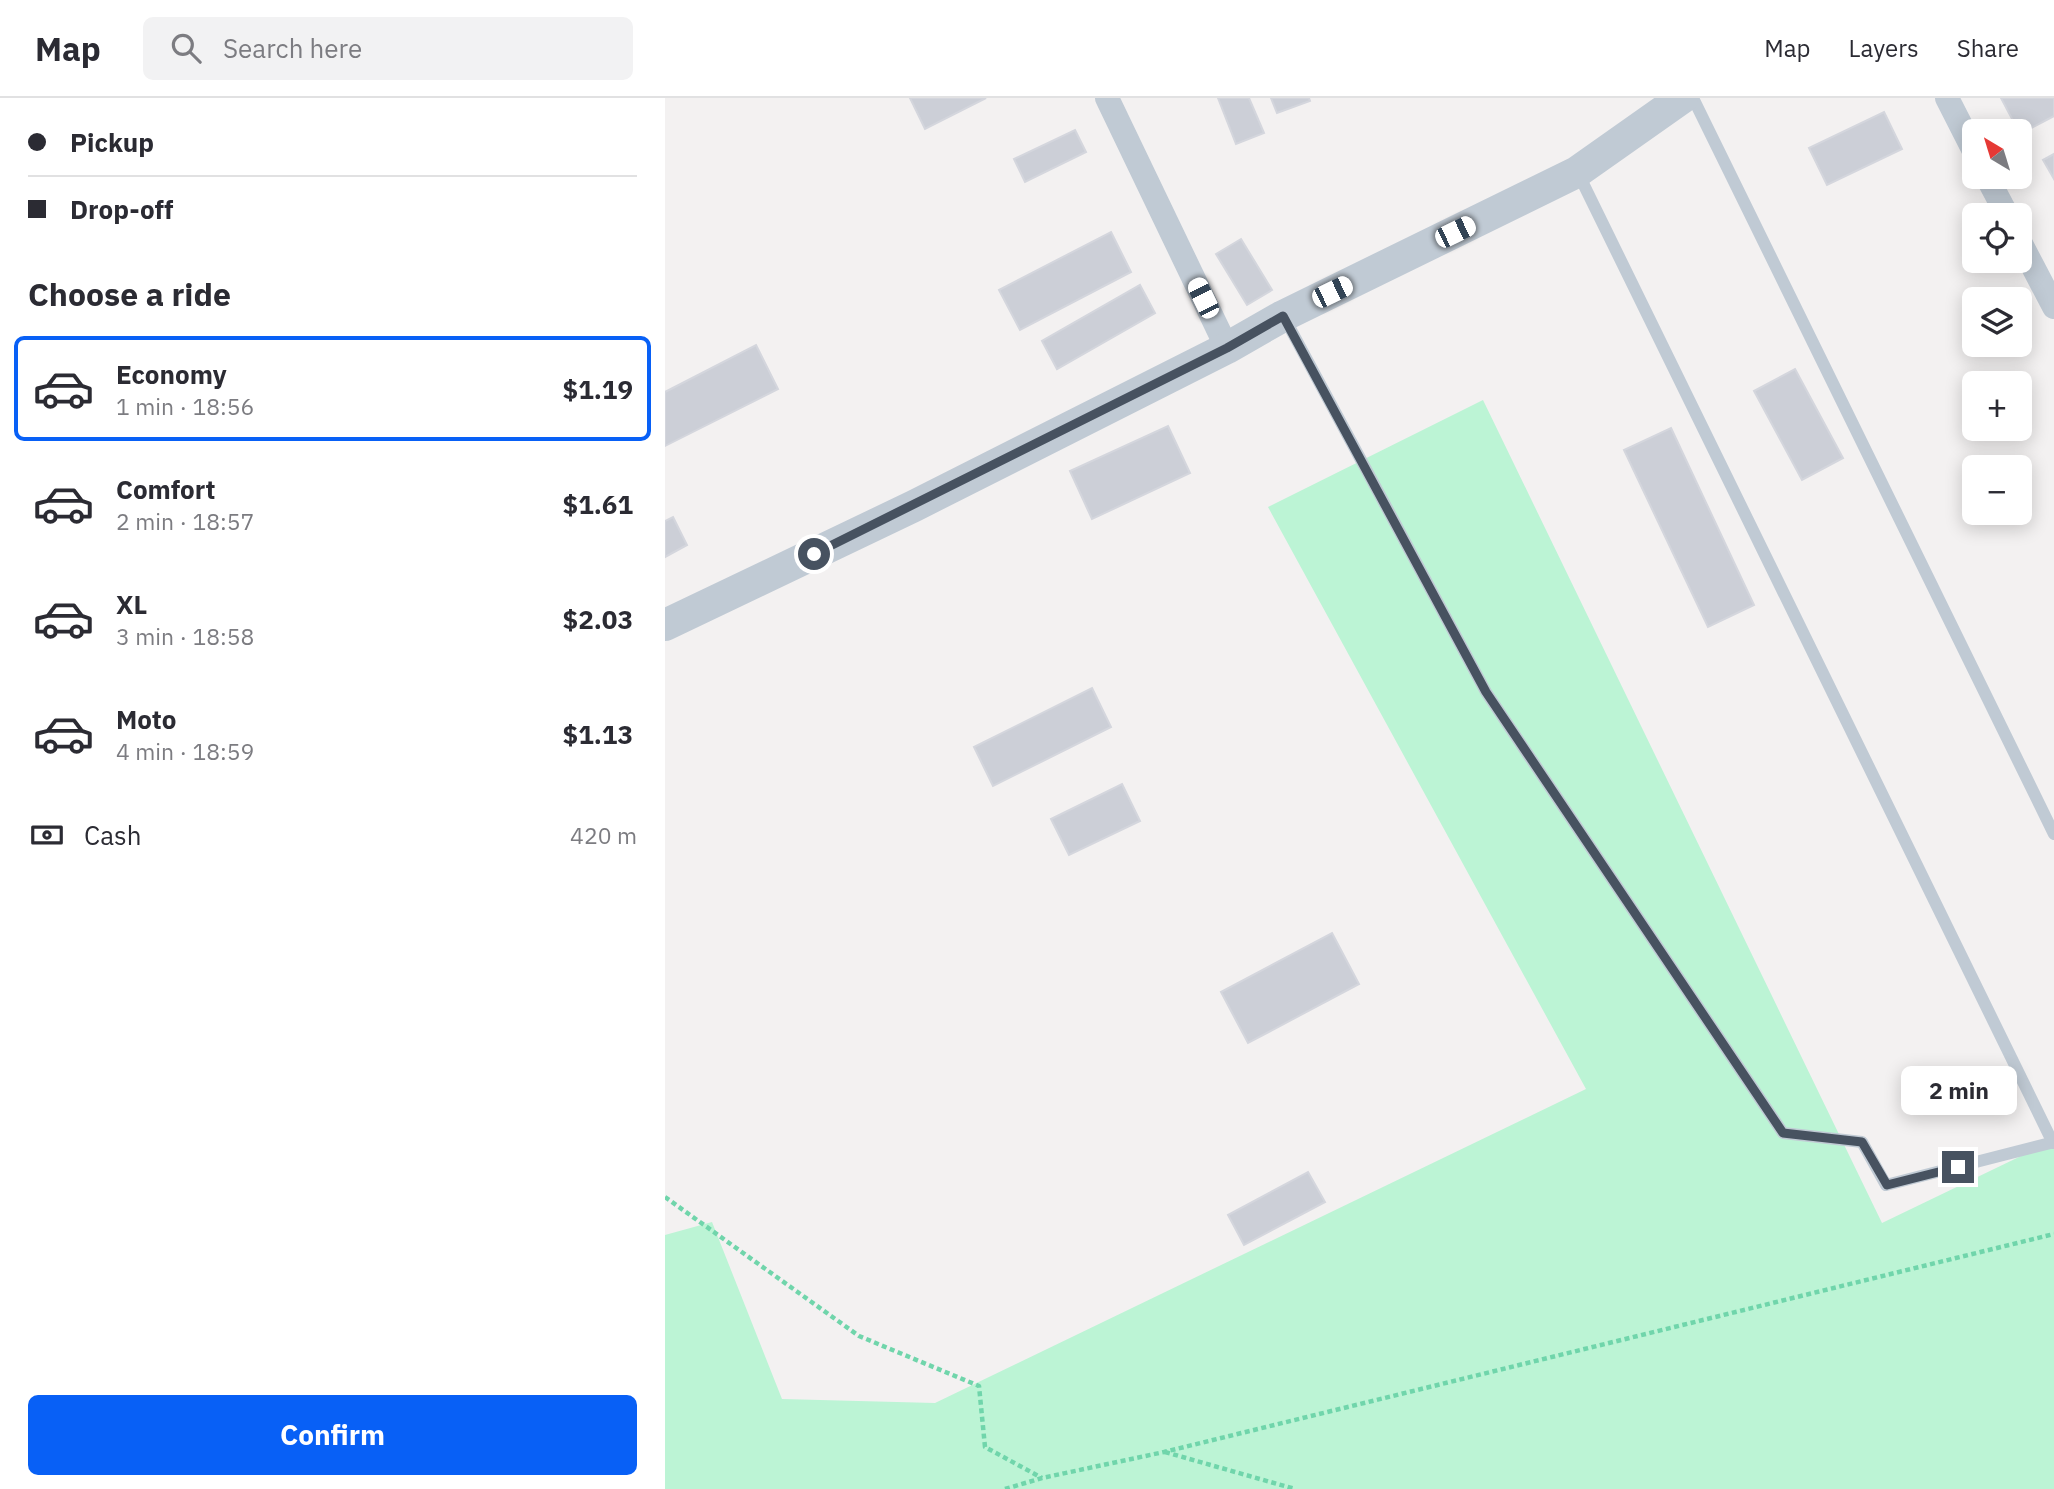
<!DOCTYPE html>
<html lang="en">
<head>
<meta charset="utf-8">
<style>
	:root { --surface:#fff; --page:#f2f2f3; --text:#2b2b33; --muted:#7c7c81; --line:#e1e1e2; --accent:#0860f6 }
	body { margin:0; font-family:"IBM Plex Sans",sans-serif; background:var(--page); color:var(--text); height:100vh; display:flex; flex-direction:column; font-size:26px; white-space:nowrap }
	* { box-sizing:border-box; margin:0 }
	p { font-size:23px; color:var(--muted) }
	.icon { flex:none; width:38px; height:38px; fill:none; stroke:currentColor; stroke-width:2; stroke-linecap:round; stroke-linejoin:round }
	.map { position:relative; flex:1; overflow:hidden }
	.drawer { display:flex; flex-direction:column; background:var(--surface); width:665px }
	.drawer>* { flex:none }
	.guide { display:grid; align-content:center; height:154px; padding:0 28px; background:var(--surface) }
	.needle { width:46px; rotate:322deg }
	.fabs { position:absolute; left:1297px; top:21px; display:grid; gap:14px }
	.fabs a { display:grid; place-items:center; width:70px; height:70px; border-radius:10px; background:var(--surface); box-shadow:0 4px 18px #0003; font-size:35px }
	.end { position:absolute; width:32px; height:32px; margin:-16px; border:9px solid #475260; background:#fff; box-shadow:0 0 0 4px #fff }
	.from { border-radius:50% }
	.bubble { position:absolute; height:49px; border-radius:10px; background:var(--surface); box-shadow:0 4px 18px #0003; font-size:23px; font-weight:700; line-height:49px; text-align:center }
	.car { position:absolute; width:21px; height:42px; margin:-21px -10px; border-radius:9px; box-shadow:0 0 5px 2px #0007; background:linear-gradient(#fff 24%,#345 0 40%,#fff 0 76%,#345 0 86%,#fff 0) }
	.guide b { display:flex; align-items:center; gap:24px; height:66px; font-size:26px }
	.guide b+b { border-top:2px solid var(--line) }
	.guide i { width:18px; height:18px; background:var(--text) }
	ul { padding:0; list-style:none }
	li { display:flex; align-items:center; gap:21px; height:105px; margin:0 14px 10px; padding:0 14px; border:4px solid transparent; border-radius:10px }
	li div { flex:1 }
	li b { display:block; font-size:26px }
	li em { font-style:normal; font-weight:700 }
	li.on { border-color:var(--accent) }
	li>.icon { width:63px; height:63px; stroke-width:1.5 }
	h2 { padding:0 28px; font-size:32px; line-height:84px }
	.pay { display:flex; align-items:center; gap:18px; height:77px; padding:0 28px; font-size:26px }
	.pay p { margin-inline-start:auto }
	.cta { display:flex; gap:14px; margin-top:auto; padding:14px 28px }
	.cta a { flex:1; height:80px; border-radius:10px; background:var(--accent); color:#fff; font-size:28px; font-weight:700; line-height:80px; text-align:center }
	header { display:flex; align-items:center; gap:42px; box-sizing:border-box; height:98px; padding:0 35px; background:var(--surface); border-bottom:2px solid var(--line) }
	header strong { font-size:33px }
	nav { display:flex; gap:38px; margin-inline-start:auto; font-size:24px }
	.search { width:490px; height:63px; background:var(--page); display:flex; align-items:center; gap:18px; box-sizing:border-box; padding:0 24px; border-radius:10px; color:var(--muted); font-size:26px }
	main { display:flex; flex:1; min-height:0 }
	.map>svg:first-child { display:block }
	.green { fill:#bcf4d5 }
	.building { fill:#cccfd7; stroke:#d4d6dd; stroke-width:2 }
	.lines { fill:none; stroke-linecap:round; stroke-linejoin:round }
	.path { stroke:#70d5ab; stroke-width:4.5; stroke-dasharray:5 3.5; stroke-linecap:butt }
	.service { stroke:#c0cad4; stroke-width:12 }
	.minor { stroke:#c0cad4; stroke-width:24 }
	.tertiary { stroke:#c0cad4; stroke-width:32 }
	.route { stroke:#475260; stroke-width:9 }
</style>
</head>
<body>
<header>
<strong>Map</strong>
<div class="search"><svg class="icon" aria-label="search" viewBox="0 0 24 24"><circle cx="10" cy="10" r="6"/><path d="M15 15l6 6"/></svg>Search here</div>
<nav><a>Map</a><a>Layers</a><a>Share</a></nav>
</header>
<main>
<section class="drawer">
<div class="guide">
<b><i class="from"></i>Pickup</b>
<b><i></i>Drop-off</b>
</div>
<h2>Choose a ride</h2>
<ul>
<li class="on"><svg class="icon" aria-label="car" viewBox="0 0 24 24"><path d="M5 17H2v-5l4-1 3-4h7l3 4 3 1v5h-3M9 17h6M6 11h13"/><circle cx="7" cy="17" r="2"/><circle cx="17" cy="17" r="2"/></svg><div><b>Economy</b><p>1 min · 18:56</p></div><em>$1.19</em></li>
<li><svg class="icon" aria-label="car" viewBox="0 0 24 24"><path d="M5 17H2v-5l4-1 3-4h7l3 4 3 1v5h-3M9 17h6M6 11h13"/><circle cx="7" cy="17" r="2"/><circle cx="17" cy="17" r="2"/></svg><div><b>Comfort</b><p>2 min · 18:57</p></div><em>$1.61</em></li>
<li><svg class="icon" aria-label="car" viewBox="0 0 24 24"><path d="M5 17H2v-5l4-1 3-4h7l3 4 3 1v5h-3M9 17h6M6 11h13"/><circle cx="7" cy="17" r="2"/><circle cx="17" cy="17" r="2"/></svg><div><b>XL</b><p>3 min · 18:58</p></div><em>$2.03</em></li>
<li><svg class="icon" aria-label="car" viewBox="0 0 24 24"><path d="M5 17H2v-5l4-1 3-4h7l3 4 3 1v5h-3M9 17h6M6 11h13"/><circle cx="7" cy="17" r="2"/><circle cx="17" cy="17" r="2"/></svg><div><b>Moto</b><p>4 min · 18:59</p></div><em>$1.13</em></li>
</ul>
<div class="pay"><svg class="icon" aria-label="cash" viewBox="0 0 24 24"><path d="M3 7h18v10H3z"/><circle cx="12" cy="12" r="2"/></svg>Cash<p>420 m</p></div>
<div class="cta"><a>Confirm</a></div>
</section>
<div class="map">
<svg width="1389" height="1391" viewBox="0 0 1389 1391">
	<rect width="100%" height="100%" fill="#f3f1f1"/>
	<!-- green -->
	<polygon class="green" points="818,302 1217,1125 1389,1042 1389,1391 0,1391 0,1137 47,1124 117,1301 270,1305 921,991 603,409"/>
	<!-- building -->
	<g class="building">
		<polygon points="245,0 321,0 260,31"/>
		<polygon points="553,0 584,0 599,35 571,46"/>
		<polygon points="606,0 644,0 645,3 612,15"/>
		<polygon points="1336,0 1389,0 1389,18 1355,36"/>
		<polygon points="1219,14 1237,51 1162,87 1144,50"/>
		<polygon points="410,32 421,54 360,84 349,61"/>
		<polygon points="1389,56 1389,81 1378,62"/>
		<polygon points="446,134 466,174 355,232 334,192"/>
		<polygon points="576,141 607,192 582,207 551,156"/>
		<polygon points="475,187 490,215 392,271 377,243"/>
		<polygon points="91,247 113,291 0,348 0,294"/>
		<polygon points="1130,271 1178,360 1137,382 1089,293"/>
		<polygon points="503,328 525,375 427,421 405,373"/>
		<polygon points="1006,330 1089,507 1043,529 959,352"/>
		<polygon points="8,419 22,447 0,459 0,423"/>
		<polygon points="427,590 446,629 328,688 309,649"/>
		<polygon points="457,686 475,723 404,757 386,721"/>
		<polygon points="667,835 694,886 583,945 556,894"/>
		<polygon points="643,1074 660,1104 579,1147 563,1117"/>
	</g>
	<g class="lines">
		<!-- path -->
		<g class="path">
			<polyline points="0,1099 194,1238 314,1288 320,1349 377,1380"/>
			<polyline points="500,1354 630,1391"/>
			<polyline points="340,1391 377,1380 499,1354 1389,1136"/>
		</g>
		<!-- service -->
		<g class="service">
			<polyline points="1028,0 1389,736"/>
			<polyline points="913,75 1388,1045"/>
			<polyline points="619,219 821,594 1118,1035 1197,1044 1221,1087 1389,1044"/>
		</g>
		<!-- minor -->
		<g class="minor">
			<polyline points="442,0 562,250"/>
			<polyline points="1282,0 1309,53"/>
			<polyline points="1322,79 1342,117"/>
			<polyline points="1354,142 1389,209"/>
		</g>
		<!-- tertiary -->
		<polyline class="tertiary" points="0,527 249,408 562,250 618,218 912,74 1017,0"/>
	</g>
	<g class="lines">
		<!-- route -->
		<polyline class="route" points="149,456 562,250 618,218 821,594 1118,1035 1197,1044 1222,1087 1293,1069"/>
	</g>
</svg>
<div class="fabs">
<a><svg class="needle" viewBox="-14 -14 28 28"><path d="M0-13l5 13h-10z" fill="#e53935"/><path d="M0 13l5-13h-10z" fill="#7c7c81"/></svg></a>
<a><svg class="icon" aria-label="locate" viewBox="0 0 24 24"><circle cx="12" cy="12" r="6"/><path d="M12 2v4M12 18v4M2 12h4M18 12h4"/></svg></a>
<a><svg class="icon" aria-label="layers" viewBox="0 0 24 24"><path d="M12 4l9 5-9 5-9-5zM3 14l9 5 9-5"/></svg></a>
<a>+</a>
<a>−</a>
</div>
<i class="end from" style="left:149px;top:456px"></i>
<i class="end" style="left:1293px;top:1069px"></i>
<div class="bubble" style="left:1236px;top:968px;width:116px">2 min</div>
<i class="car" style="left:790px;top:134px;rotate:64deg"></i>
<i class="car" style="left:667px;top:194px;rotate:64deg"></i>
<i class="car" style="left:538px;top:200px;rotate:334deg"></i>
</div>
</main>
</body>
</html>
